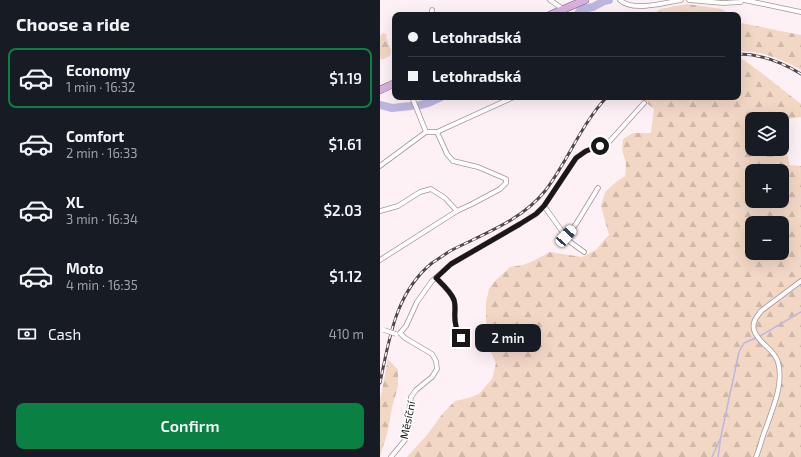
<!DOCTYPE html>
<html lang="en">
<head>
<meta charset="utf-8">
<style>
	:root { --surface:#171b24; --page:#242831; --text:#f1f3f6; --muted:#9ea1a6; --line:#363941; --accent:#0b8043 }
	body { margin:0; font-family:"Exo 2",sans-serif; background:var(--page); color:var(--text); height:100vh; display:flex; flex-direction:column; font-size:15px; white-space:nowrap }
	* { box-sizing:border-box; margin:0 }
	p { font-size:13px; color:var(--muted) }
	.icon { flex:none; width:22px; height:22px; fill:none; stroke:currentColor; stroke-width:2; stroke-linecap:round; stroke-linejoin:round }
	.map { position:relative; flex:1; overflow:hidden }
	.drawer { display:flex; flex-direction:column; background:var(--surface); width:380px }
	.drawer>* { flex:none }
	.hud { position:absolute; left:12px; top:12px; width:349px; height:88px; border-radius:8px; box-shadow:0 4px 16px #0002; display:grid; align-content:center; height:88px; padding:0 16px; background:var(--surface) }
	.tools { position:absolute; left:365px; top:112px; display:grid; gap:8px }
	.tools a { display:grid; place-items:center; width:44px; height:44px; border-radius:8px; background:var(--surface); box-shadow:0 4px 16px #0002; font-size:20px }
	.end { position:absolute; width:18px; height:18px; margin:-9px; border:5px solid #1b1618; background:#fff; box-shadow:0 0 0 2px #fff }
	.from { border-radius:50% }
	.bubble { position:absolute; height:28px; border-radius:8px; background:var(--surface); box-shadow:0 4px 16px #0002; font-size:13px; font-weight:600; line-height:28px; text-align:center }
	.car { position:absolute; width:12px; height:24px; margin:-12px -6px; border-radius:5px; box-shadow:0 0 3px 1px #0007; background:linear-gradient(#fff 24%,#345 0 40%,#fff 0 76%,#345 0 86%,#fff 0) }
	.hud b { display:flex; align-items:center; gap:14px; height:38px; font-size:15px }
	.hud b+b { border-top:1px solid var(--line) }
	.hud i { width:10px; height:10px; background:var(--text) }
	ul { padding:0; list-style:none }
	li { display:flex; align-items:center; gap:12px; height:60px; margin:0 8px 6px; padding:0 8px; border:2px solid transparent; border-radius:8px }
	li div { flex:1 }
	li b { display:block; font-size:15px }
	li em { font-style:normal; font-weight:600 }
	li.current { border-color:var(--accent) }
	li>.icon { width:36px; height:36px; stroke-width:1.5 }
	h2 { padding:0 16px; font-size:18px; line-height:48px }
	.pay { display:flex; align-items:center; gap:10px; height:44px; padding:0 16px; font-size:15px }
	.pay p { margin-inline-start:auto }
	.cta { display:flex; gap:8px; margin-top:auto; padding:8px 16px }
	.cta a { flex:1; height:46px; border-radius:8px; background:var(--accent); color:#fff; font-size:16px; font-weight:600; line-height:46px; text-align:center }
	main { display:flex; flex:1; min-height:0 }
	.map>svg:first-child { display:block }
	.forest { fill:url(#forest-firs); fill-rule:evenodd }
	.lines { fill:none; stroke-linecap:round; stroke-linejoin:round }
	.stream { stroke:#bdb7df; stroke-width:1.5 }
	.river { stroke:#bdb7df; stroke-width:8 }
	.street-casing { stroke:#a4949a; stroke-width:5.5 }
	.primary-casing { stroke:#86588a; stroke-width:8 }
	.street { stroke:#fff; stroke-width:4 }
	.primary { stroke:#d9b0de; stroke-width:7 }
	.rail-casing { stroke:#50494c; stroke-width:3 }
	.rail { stroke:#fff; stroke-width:1.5; stroke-dasharray:4.5; stroke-linecap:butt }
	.street-bridge-casing { stroke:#a4949a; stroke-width:5.5; stroke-linecap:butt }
	.street-bridge { stroke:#fff; stroke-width:4 }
	.route { stroke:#1b1618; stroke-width:5 }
	.labels { text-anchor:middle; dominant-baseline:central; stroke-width:3; stroke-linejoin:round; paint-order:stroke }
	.street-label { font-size:11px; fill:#1b1618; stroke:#fff }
</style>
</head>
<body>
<main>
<section class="drawer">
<h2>Choose a ride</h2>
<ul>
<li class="current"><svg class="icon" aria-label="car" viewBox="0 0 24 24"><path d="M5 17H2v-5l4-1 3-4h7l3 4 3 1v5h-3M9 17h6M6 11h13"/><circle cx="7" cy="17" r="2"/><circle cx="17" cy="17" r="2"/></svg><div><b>Economy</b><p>1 min · 16:32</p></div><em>$1.19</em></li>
<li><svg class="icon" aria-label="car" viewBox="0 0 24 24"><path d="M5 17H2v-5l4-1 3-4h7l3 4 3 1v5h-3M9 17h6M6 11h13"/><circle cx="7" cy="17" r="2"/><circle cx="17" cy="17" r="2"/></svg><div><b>Comfort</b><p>2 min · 16:33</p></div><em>$1.61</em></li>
<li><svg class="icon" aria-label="car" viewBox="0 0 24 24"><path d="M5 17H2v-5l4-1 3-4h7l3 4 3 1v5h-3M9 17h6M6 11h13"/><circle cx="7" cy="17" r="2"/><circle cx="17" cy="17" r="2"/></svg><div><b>XL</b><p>3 min · 16:34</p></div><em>$2.03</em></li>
<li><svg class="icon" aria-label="car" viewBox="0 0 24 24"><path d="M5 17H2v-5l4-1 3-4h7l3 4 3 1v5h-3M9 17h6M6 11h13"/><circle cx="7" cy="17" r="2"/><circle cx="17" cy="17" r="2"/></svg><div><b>Moto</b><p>4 min · 16:35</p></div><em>$1.12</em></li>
</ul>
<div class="pay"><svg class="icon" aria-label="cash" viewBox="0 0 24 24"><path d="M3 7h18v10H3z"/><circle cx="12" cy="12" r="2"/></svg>Cash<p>410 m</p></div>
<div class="cta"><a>Confirm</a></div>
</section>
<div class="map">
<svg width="421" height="457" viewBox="0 0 421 457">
	<defs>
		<pattern id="forest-firs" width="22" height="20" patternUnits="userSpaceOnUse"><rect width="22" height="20" fill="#f2d7c5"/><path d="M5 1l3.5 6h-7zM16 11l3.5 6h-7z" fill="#cfb8a8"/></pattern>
	</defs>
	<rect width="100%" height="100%" fill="#fef1f5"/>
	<!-- forest -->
	<g class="forest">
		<polygon points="307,4 342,9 350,15 272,15 280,9"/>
		<path d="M358 21 361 23 421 35V70C402 59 381 51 358 51Z"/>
		<polygon points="3,33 7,34 6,37 11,50 10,56 4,59 0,59 0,36"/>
		<path d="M358 58H361L383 74 421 104V117L402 120V119H372V149H402V133L410 165 421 166V457H27L47 435 63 413 75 401 88 398 99 394 112 379 116 363 109 348 107 336 106 326V303L109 289 116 280 130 267 143 265 153 261 170 252 202 257 216 250 224 240 229 235 221 206 225 192 236 182 245 176 246 163 242 150 243 139 253 133H271L274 109 259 97H358ZM372 171H402V201H372ZM372 223H402V253H372Z"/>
		<polygon points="8,359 18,370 18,386 12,408 7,434 0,456 0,400"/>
	</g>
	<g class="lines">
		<!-- stream -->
		<g class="stream">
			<polyline points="380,336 421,312"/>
			<polyline points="332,457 340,439"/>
			<polyline points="338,457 341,436 359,352 364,343 376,338"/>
		</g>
		<!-- river -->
		<g class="river">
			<polyline points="197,15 201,9 213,7 224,1 229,0"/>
			<polyline points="0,105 12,108 31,106"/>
			<polyline points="40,105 48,103 61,97"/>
		</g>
		<!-- street casing -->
		<g class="street-casing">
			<g id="street">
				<polyline points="170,0 183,9"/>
				<path d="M240 0C252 12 285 3 301 0"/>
				<polyline points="309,0 343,3 361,2 362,0"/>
				<polyline points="364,0 421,12"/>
				<polyline points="51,15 52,10"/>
				<polyline points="32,97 46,132"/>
				<polyline points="46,132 57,132 134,97"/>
				<polyline points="0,166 46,132"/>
				<polyline points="164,206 189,241 204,252"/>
				<polyline points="0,211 18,206 40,192 51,189 65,198 77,211"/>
				<polyline points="186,236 196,224 218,188"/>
				<polyline points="0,260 77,211 92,204 120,189 126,183 126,179 98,167 73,161 67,154 57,132"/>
				<path d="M56 278C62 284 71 292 74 300 75 303 75 307 75 310 74 321 75 329 81 338"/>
				<polyline points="20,333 26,326 37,302 52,281 71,264 140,224 156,214 164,206 196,158 206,151 229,142 264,103"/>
				<polyline points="11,457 25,440 31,397 36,390 52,377 57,369 56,361 52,354 25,338 20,333"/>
				<path d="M376 457C380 448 382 437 386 428 393 407 404 384 398 362 394 348 378 344 374 330 372 322 376 318 381 311L421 281"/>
			</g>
		</g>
		<!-- primary casing -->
		<g class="primary-casing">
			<g id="primary">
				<polyline points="170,15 205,0"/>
				<polyline points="0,90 15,83"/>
			</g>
		</g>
		<!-- street -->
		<use href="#street" class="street"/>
		<!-- primary -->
		<use href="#primary" class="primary"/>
		<!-- rail casing -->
		<g class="rail-casing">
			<g id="rail">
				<path d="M358 54C380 54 402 62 421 74"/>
				<path d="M0 383C9 340 15 293 52 263 58 259 64 255 70 251 103 234 141 221 165 191 188 161 201 124 227 97"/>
			</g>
		</g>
		<!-- rail -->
		<use href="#rail" class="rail"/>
		<!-- street-bridge casing -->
		<g class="street-bridge-casing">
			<polyline id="street-bridge" points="4,330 16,334"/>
		</g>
		<!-- street-bridge -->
		<use href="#street-bridge" class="street-bridge"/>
	</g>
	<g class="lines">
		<!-- route -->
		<path class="route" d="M81 338C75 329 74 321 75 310 75 307 75 303 74 300 71 292 62 284 56 278L71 264 140 224 156 214 164 206 196 158 206 151 220 146"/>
	</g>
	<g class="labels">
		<!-- street labels -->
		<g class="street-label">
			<text transform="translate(27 420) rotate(-78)">Měsíční</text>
		</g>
	</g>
</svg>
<div class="tools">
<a><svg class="icon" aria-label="layers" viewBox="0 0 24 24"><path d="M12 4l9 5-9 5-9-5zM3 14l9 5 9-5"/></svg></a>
<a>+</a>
<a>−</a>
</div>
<i class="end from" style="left:220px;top:146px"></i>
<i class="end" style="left:81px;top:338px"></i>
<div class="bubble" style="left:95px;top:324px;width:66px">2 min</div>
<i class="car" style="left:186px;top:236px;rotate:42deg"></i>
<div class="hud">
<b><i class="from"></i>Letohradská</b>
<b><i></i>Letohradská</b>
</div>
</div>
</main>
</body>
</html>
